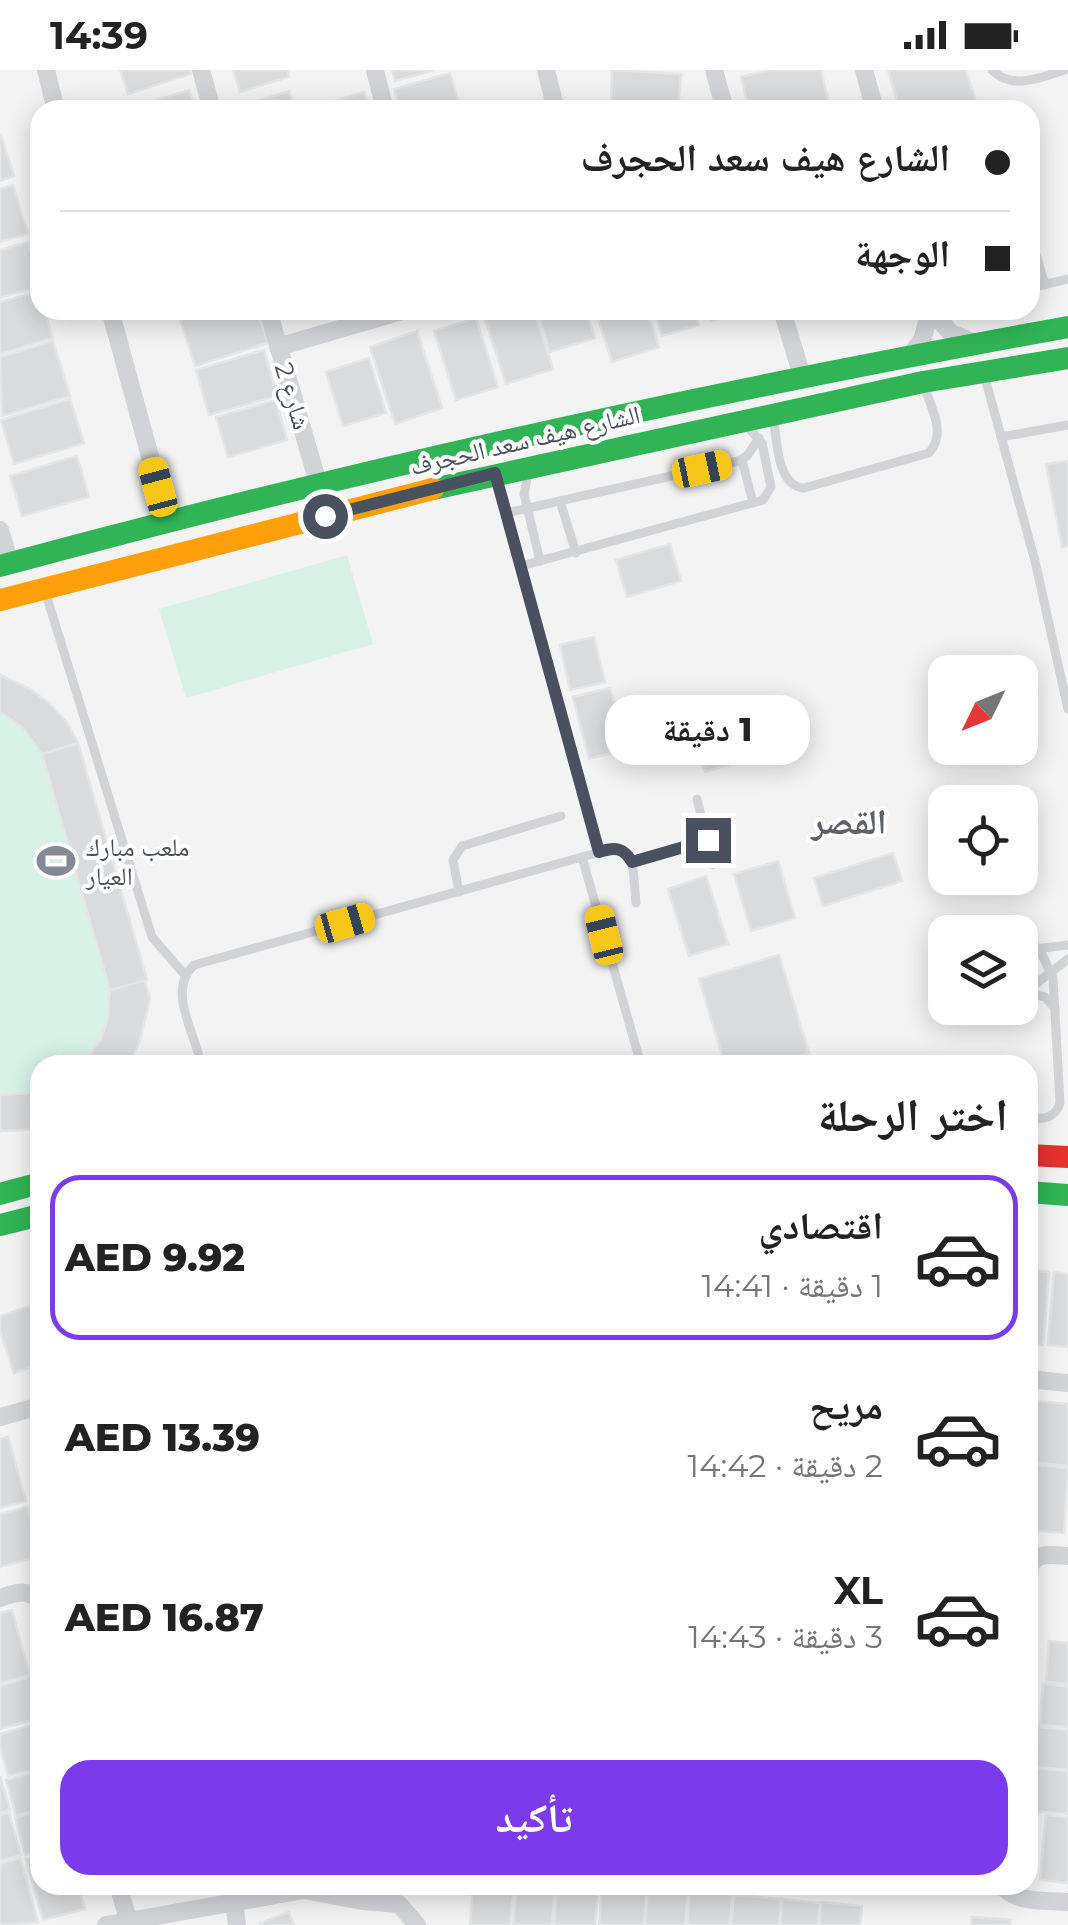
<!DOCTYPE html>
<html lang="ar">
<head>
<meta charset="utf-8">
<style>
	:root { --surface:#fff; --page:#f6f6f6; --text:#222; --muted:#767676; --line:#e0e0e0; --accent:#7c3aed }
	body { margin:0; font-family:Montserrat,"Noto Naskh Arabic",sans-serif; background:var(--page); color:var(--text); direction:rtl; height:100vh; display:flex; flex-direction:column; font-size:38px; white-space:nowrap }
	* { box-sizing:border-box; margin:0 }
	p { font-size:32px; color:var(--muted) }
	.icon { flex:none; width:55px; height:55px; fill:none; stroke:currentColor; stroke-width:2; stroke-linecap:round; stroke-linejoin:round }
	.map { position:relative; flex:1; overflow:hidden; direction:ltr }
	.details { position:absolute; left:30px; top:985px; width:1008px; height:840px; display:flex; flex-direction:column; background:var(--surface); border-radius:30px; box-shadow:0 5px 25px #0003; direction:rtl }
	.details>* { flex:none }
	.top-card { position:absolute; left:30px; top:30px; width:1010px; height:220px; border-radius:30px; box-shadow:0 5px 25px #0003; direction:rtl; display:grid; align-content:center; height:220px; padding:0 30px; background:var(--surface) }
	.needle { width:65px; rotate:227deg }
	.fabs { position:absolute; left:928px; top:585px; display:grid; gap:20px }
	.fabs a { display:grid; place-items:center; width:110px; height:110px; border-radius:20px; background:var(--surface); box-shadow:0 5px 25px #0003; font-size:50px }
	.end { position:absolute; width:45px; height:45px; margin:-22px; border:12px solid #495160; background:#fff; box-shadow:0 0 0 5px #fff }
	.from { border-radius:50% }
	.bubble { position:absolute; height:70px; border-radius:30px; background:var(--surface); box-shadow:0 5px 25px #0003; font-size:32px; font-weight:800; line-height:70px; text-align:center; direction:rtl }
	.car { position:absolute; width:30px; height:60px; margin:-30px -15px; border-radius:12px; box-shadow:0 0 8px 2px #0007; background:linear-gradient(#f5c518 24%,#345 0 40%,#f5c518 0 76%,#345 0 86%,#f5c518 0) }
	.top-card b { display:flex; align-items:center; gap:35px; height:95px; font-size:38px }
	.top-card b+b { border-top:2px solid var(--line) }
	.top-card i { width:25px; height:25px; background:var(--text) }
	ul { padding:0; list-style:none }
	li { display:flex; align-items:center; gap:30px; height:165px; margin:0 20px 15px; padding:0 10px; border:5px solid transparent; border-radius:30px }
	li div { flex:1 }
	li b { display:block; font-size:38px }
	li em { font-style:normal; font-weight:800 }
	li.current { border-color:var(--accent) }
	li>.icon { width:90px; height:90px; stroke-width:1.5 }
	h2 { padding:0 30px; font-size:45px; line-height:120px }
	.cta { display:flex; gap:20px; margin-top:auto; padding:20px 30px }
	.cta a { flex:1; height:115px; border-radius:30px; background:var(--accent); color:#fff; font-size:40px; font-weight:800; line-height:115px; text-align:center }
	.status { display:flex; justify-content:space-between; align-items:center; height:70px; padding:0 50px; background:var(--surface); direction:ltr }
	.status svg { height:28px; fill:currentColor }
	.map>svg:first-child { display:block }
	.green { fill:#d8f2e7 }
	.building { fill:#dadbdd; stroke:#e4e5e6; stroke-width:2.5 }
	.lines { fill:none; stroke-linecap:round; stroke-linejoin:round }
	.lane { stroke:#d1d3d6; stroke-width:9 }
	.street { stroke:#d1d3d6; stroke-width:18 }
	.fast { stroke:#30b455; stroke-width:22 }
	.slow { stroke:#ff9f0a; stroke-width:22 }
	.jam { stroke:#e5322d; stroke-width:22 }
	.route { stroke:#495160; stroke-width:12 }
	.labels { text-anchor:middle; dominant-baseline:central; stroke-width:8; stroke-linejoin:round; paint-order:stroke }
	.street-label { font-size:25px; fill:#495160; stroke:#fff }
	.poi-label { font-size:25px; fill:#495160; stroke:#fff; text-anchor:start }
	.district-label { font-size:35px; font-weight:bold; fill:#5e6167; stroke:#fff }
</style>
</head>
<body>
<div class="status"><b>14:39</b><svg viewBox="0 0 49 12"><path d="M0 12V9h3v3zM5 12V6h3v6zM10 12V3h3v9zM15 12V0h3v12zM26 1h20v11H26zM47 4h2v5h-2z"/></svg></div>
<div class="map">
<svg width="1068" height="1855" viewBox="0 0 1068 1855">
	<rect width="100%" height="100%" fill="#f3f3f3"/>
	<!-- green -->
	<g class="green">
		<polygon points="347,485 373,574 186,628 159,539"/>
		<path d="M0 605C35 619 60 640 78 673L150 929 139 974 128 995H40V1059L0 1061Z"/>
	</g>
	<!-- building -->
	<g class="building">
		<polygon points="120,0 190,0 191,4 128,24"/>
		<polygon points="233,0 287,0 289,7 240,22"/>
		<polygon points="392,0 434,0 395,11"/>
		<polygon points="612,0 681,4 678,40 611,40"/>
		<polygon points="771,0 821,0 829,34 803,40 749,40 741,7"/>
		<polygon points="888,0 966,0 977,34 953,40 900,40"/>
		<polygon points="450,3 461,40 400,40 394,19"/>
		<polygon points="189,20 196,40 131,40 131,39"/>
		<polygon points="289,21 295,40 242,40 241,36"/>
		<polygon points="364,22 370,40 307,40"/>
		<polygon points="1,65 14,106 0,111 0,66"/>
		<polygon points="13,115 28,164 0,172 0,119"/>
		<polygon points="28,172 40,216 0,228 0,180"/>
		<polygon points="39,221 40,240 44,240 53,268 0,284 0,232"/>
		<polygon points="213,240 257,240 268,273 195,296 180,250"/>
		<polygon points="491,240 534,240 553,299 506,314 483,243"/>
		<polygon points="537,240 586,240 595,268 550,282"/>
		<polygon points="595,240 647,240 659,277 612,292"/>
		<polygon points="654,240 694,240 699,255 662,266"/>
		<polygon points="708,240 751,240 751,242 711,251"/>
		<polygon points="476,248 498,317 456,330 434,261"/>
		<polygon points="417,261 442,338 395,354 370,277"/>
		<polygon points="53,271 70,326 2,346 0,287"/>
		<polygon points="264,280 277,326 209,345 196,300"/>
		<polygon points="369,288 386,343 343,356 326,302"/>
		<polygon points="70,329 84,373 14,394 1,350"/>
		<polygon points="276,330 287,370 228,387 216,347"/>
		<polygon points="77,386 89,427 22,446 10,406"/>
		<polygon points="1068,391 1068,476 1062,477 1046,394"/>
		<polygon points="670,474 681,511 627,527 616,490"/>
		<polygon points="594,567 605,612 570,620 560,575"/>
		<polygon points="0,605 30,619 49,633 66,651 78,673 150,929 139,974 128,995 82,995 101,969 108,948 110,920 42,684 22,657 0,642"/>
		<polygon points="610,618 626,679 589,689 573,627"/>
		<polygon points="747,656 757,686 705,702 695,672"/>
		<polygon points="78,673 147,910 110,920 42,684"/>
		<polygon points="893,783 902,811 823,836 814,808"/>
		<polygon points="778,791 795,848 751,861 734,804"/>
		<polygon points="706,806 728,874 689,886 668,819"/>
		<polygon points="779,885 809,983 769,995 725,995 699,909"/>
		<polygon points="40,1022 40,1059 0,1061 0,1025"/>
		<polygon points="1028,1200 1049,1202 1043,1275 1028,1274"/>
		<polygon points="1054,1202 1068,1204 1068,1277 1048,1275"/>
		<polygon points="30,1236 40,1266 40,1294 14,1303 0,1261 0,1246"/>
		<polygon points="1035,1331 1068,1334 1068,1396 1030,1392"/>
		<polygon points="8,1367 26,1431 0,1438 0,1369"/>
		<polygon points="1028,1394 1068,1398 1064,1463 1028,1460"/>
		<polygon points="27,1437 40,1486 0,1497 0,1444"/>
		<polygon points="12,1540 30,1605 0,1613 0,1543"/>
		<polygon points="1049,1571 1068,1573 1068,1614 1046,1612"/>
		<polygon points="37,1605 40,1648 0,1659 0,1616"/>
		<polygon points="1043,1614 1068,1616 1068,1657 1040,1655"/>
		<polygon points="40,1653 40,1698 8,1706 0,1677 0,1664"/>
		<polygon points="1039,1657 1068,1660 1068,1700 1036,1697"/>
		<polygon points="1035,1698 1068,1701 1068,1744 1032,1741"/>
		<polygon points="40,1701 40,1739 16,1746 6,1710"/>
		<polygon points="0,1706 10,1740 0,1743"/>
		<polygon points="40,1741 40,1781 25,1785 15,1748"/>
		<polygon points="9,1743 21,1785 0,1791 0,1745"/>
		<polygon points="1046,1745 1068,1747 1068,1813 1040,1810"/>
		<polygon points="40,1785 40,1815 78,1815 85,1839 43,1850 26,1789"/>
		<polygon points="20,1788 38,1852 0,1855 0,1794"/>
		<polygon points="473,1815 514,1815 510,1855 470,1855"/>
		<polygon points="517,1815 555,1815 552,1855 513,1855"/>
		<polygon points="557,1815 599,1815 595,1855 554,1855"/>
		<polygon points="602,1815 647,1818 644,1855 599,1855"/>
		<polygon points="919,1815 982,1815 981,1824 919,1819"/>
		<polygon points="648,1817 688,1821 685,1855 645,1855"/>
		<polygon points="690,1821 732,1825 730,1855 687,1855"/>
		<polygon points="734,1825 781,1829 779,1855 731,1855"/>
		<polygon points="782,1829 820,1833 818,1855 780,1855"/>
		<polygon points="821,1832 862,1836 860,1855 819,1855"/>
		<polygon points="289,1842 294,1855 260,1855 260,1853"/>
		<polygon points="972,1847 1011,1850 1010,1855 971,1855"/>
	</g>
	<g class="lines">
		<!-- lane -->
		<g class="lane">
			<path d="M992 0C1013 21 1041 7 1065 0"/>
			<polyline points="1030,164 1045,215"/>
			<polyline points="1030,218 1068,209"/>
			<polyline points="984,304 1035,491 1068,639"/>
			<path d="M773 345C777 368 776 416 804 418L929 383C947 363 931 338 924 316"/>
			<polyline points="1001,367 1068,355"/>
			<polyline points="742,390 753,433"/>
			<polyline points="529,399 524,424 540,491"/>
			<polyline points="496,404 599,782"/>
			<polyline points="560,431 576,483"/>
			<polyline points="506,443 738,391 747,386 759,368"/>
			<polyline points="521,496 763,430 771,417 762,373 745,354"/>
			<polyline points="45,521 152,867 185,905"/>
			<polyline points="697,729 713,795"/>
			<path d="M582 787C638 771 631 781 636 833"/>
			<polyline points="632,792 708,770"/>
			<polyline points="459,822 453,790 462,776 561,746"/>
			<polyline points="1020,881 1068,875"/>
			<polyline points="1024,923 1068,889"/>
			<polyline points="1028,923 1045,927 1055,938"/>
			<path d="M201 995C196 963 166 922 194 895L582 787 641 995"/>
			<path d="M1028 1049C1043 1049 1055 1049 1060 1033L1053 908 1039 878"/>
			<polyline points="234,1820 255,1815"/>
		</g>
		<!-- street -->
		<g class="street">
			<polyline points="46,0 56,40"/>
			<polyline points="201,0 212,40"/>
			<polyline points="375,0 385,40"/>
			<polyline points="546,0 556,40"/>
			<polyline points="714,0 725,40"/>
			<polyline points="864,0 875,40"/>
			<polyline points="110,240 168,452"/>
			<polyline points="268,240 318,413"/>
			<polyline points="782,240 802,306"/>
			<polyline points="930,240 951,263 975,273"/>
			<polyline points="278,277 405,240"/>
			<polyline points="910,286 922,270 930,242"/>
			<polyline points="0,460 10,494"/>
			<polyline points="1028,1309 1068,1313"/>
			<polyline points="0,1347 40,1336"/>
			<path d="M1028 1499C1036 1481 1051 1485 1068 1486"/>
			<path d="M0 1528C15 1523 29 1517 40 1532"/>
			<polyline points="118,1815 128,1849"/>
			<polyline points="232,1815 237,1855"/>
			<path d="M1001 1815C1016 1834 1046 1830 1068 1832"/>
			<polyline points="106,1855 304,1820 362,1831 399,1834 417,1855"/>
		</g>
		<!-- fast -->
		<g class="fast">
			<polyline points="433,419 923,312 1068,288"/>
			<path d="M0 496C353 400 708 322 1068 257"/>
			<polyline points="1028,1122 1068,1125"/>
			<polyline points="0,1124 40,1113"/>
			<polyline points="0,1155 40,1145"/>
		</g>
		<!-- slow -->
		<polyline class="slow" points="0,530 433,419"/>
		<!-- jam -->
		<polyline class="jam" points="1028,1085 1068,1087"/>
	</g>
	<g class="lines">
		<!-- route -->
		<path class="route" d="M325 446 495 403 599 782C615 777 623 777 632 792L708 770"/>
	</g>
	<!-- icons -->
	<defs>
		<g id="stadium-bare" transform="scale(3)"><path d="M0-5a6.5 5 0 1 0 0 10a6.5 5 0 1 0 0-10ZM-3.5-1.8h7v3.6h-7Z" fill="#848a93" stroke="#fff" stroke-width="2.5" paint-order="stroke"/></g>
	</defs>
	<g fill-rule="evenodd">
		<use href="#stadium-bare" x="56" y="791"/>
	</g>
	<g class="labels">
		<!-- street labels -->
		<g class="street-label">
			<text transform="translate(293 326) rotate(73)">شارع 2</text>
			<text transform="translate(525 370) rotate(-13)">الشارع هيف سعد الحجرف</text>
		</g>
		<!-- poi labels -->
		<g class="poi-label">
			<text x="86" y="777">ملعب مبارك<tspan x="86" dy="29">العيار</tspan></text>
		</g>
		<!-- district labels -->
		<g class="district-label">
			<text x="849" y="751">القصر</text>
		</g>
	</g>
</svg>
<div class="fabs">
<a><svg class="needle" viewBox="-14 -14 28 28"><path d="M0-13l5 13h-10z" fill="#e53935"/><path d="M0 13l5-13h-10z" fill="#767676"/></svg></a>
<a><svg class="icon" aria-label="locate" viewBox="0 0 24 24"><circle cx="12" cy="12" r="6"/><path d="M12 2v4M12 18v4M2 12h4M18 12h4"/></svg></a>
<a><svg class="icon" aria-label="layers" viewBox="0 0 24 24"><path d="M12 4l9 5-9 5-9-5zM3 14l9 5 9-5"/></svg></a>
</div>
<i class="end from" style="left:325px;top:446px"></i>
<i class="end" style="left:708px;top:770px"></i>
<div class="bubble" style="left:605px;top:625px;width:205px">1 دقيقة</div>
<i class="car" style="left:702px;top:399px;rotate:78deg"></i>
<i class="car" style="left:158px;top:417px;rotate:345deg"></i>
<i class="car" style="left:345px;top:853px;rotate:74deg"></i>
<i class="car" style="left:604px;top:865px;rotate:346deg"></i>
<div class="top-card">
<b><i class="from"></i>الشارع هيف سعد الحجرف</b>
<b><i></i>الوجهة</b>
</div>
<section class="details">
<h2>اختر الرحلة</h2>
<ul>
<li class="current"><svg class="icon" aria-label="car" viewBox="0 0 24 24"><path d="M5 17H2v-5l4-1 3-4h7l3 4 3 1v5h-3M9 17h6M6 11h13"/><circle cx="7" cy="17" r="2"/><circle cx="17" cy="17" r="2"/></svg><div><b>اقتصادي</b><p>1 دقيقة · 14:41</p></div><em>AED 9.92</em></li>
<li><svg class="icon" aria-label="car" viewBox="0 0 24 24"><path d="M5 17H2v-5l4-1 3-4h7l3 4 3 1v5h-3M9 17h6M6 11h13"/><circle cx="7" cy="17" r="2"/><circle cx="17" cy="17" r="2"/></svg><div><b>مريح</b><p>2 دقيقة · 14:42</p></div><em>AED 13.39</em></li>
<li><svg class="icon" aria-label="car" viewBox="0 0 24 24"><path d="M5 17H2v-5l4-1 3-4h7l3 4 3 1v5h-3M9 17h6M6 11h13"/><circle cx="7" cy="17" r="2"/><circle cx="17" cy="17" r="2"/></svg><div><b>XL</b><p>3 دقيقة · 14:43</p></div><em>AED 16.87</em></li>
</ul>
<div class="cta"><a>تأكيد</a></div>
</section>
</div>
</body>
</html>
